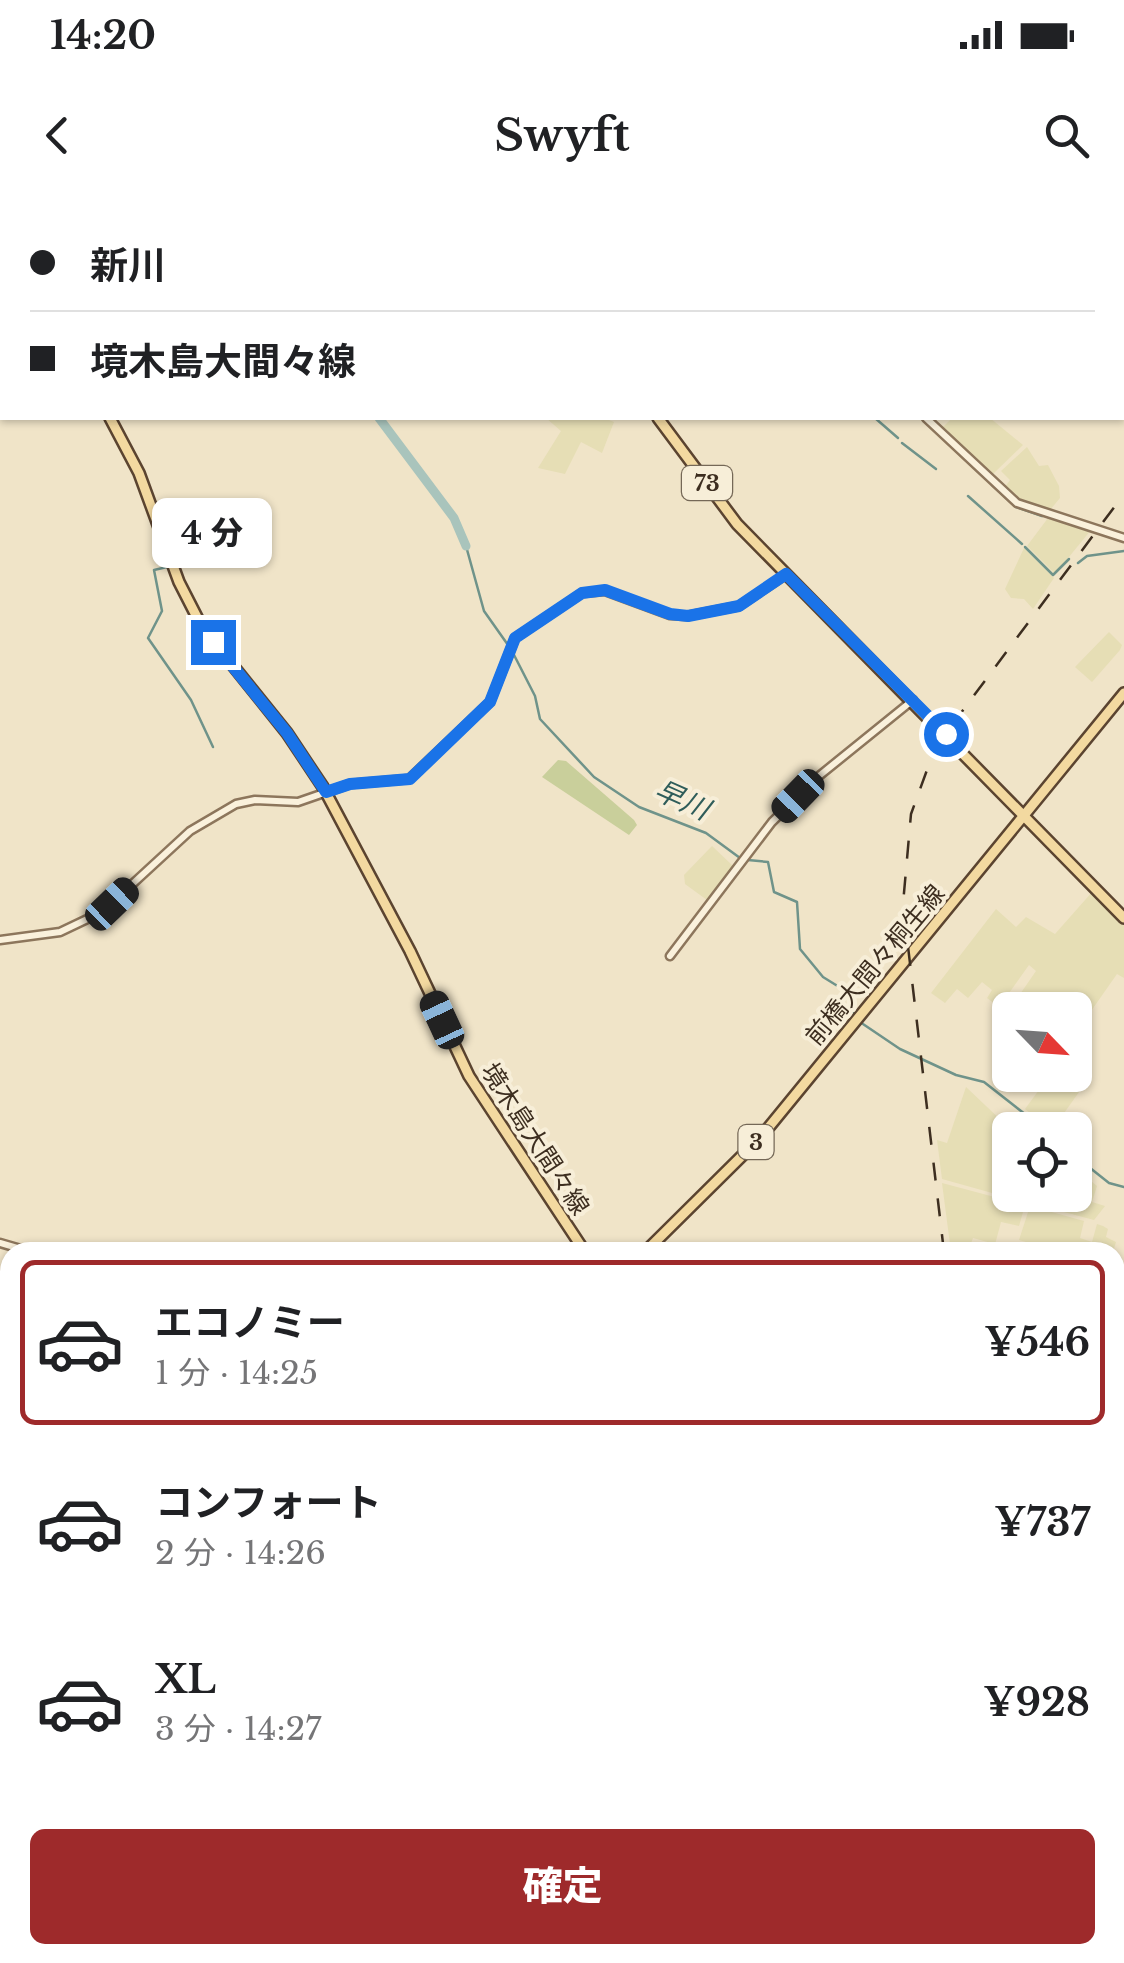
<!DOCTYPE html>
<html lang="ja">
<head>
<meta charset="utf-8">
<style>
	:root { --surface:#fff; --page:#f2f2f2; --text:#202124; --muted:#757577; --line:#e0e0e0; --accent:#9e2a2b }
	body { margin:0; font-family:"Libre Baskerville","Noto Sans JP",serif; background:var(--page); color:var(--text); height:100vh; display:flex; flex-direction:column; font-size:38px; white-space:nowrap }
	* { box-sizing:border-box; margin:0 }
	p { font-size:32px; color:var(--muted) }
	.icon { flex:none; width:55px; height:55px; fill:none; stroke:currentColor; stroke-width:2; stroke-linecap:round; stroke-linejoin:round }
	.map { position:relative; flex:1; overflow:hidden }
	.side { position:absolute; left:0px; top:1042px; width:1125px; height:722px; display:flex; flex-direction:column; background:var(--surface); border-radius:30px 30px 0 0; box-shadow:0 2px 8px #0004 }
	.side>* { flex:none }
	.hud { position:absolute; left:0px; top:0px; width:1125px; height:220px; box-shadow:0 2px 8px #0004; display:grid; align-content:center; height:220px; padding:0 30px; background:var(--surface) }
	.needle { width:65px; rotate:115deg }
	.controls { position:absolute; left:992px; top:792px; display:grid; gap:20px }
	.controls a { display:grid; place-items:center; width:100px; height:100px; border-radius:15px; background:var(--surface); box-shadow:0 2px 8px #0004; font-size:50px }
	.end { position:absolute; width:45px; height:45px; margin:-22px; border:12px solid #1a73e8; background:#fff; box-shadow:0 0 0 5px #fff }
	.from { border-radius:50% }
	.bubble { position:absolute; height:70px; border-radius:15px; background:var(--surface); box-shadow:0 2px 8px #0004; font-size:32px; font-weight:800; line-height:70px; text-align:center }
	.car { position:absolute; width:30px; height:60px; margin:-30px -15px; border-radius:12px; box-shadow:0 0 8px 2px #0007; background:linear-gradient(#222 24%,#8ab4d8 0 40%,#222 0 76%,#8ab4d8 0 86%,#222 0) }
	.hud b { display:flex; align-items:center; gap:35px; height:95px; font-size:38px }
	.hud b+b { border-top:2px solid var(--line) }
	.hud i { width:25px; height:25px; background:var(--text) }
	ul { padding:18px 0 0; list-style:none }
	li { display:flex; align-items:center; gap:30px; height:165px; margin:0 20px 15px; padding:0 10px; border:5px solid transparent; border-radius:15px }
	li div { flex:1 }
	li b { display:block; font-size:38px }
	li em { font-style:normal; font-weight:800 }
	li.current { border-color:var(--accent) }
	li>.icon { width:90px; height:90px; stroke-width:1.5 }
	.action { display:flex; gap:20px; margin-top:auto; padding:20px 30px }
	.action a { flex:1; height:115px; border-radius:15px; background:var(--accent); color:#fff; font-size:40px; font-weight:800; line-height:115px; text-align:center }
	.status { display:flex; justify-content:space-between; align-items:center; height:70px; padding:0 50px; background:var(--surface); direction:ltr }
	.status svg { height:28px; fill:currentColor }
	header { display:flex; justify-content:space-between; align-items:center; height:130px; padding:0 30px; background:var(--surface); font-size:45px; font-weight:800 }
	.map>svg:first-child { display:block }
	.farmland { fill:#e6deb5 }
	.green { fill:#c9cf9b }
	.lines { fill:none; stroke-linecap:round; stroke-linejoin:round }
	.stream { stroke:#6f938a; stroke-width:2.5 }
	.river { stroke:#a9c4bc; stroke-width:9 }
	.minor-casing { stroke:#8d765c; stroke-width:11 }
	.major-casing { stroke:#5b4430; stroke-width:14 }
	.minor { stroke:#faf1dc; stroke-width:6 }
	.major { stroke:#f3d9a0; stroke-width:9 }
	.rail { stroke:#3d2e20; stroke-width:2.5; stroke-dasharray:18 18; stroke-linecap:butt }
	.route { stroke:#1a73e8; stroke-width:12 }
	.labels { text-anchor:middle; dominant-baseline:central; stroke-width:8; stroke-linejoin:round; paint-order:stroke }
	.shield { fill:#f7eed8; stroke:#756857; stroke-width:2.5 }
	.shield-label { font-size:22px; font-weight:bold; fill:#3d2e20 }
	.street-label { font-size:25px; fill:#3d2e20; stroke:#f7eed8 }
	.water-label { font-size:28px; font-style:italic; fill:#2f5d5a; stroke:#f7eed8 }
</style>
</head>
<body>
<div class="status"><b>14:20</b><svg viewBox="0 0 49 12"><path d="M0 12V9h3v3zM5 12V6h3v6zM10 12V3h3v9zM15 12V0h3v12zM26 1h20v11H26zM47 4h2v5h-2z"/></svg></div>
<header><svg class="icon" aria-label="back" viewBox="0 0 24 24"><path d="M15 5l-7 7 7 7"/></svg>Swyft<svg class="icon" aria-label="search" viewBox="0 0 24 24"><circle cx="10" cy="10" r="6"/><path d="M15 15l6 6"/></svg></header>
<div class="map">
<svg width="1124" height="1763" viewBox="0 0 1124 1763">
	<rect width="100%" height="100%" fill="#f0e4c8"/>
	<!-- farmland -->
	<g class="farmland">
		<polygon points="546,218 604,218 614,222 602,253 581,242 565,274 538,268 561,231"/>
		<polygon points="952,218 990,218 1023,245 992,275 942,228"/>
		<polygon points="1027,247 1039,266 1048,265 1059,286 1060,298 1050,310 1019,299 1005,287 1010,280 1001,271"/>
		<polygon points="1048,318 1091,330 1055,374 1027,346"/>
		<polygon points="1024,348 1054,378 1033,409 1024,399 1011,398 1005,389"/>
		<polygon points="1109,432 1122,445 1120,450 1092,482 1075,467"/>
		<polygon points="712,646 733,666 707,700 685,684 684,675"/>
		<polygon points="1093,691 1124,722 1124,778 1117,774 1075,834 1075,810 1010,810 1010,841 992,835 1036,771 1029,765 999,807 987,798 992,790 982,782 968,798 957,789 945,803 931,793 996,709 1016,727 1026,717 1055,734"/>
		<polygon points="1050,875 1089,878 1052,930 1025,909"/>
		<polygon points="966,887 1005,924 996,956 1010,961 1010,998 942,979 937,940 947,943"/>
		<polygon points="1075,968 1097,986 1092,1002 1105,1006 1094,1020 1030,1003 1032,995 1075,995"/>
		<polygon points="942,983 1025,1005 1019,1026 1001,1022 993,1052 989,1052 991,1043 973,1038 968,1052 951,1052"/>
		<polygon points="1030,1006 1084,1021 1080,1038 1092,1042 1097,1024 1103,1026 1108,1029 1106,1037 1116,1042 1113,1052 1031,1052 1033,1044 1019,1040"/>
	</g>
	<!-- green -->
	<g class="green">
		<polygon points="558,560 566,561 634,620 637,625 629,635 542,577"/>
		<polygon points="0,1090 10,1095 10,1237 0,1240"/>
	</g>
	<g class="lines">
		<!-- stream -->
		<g class="stream">
			<polyline points="430,0 432,2"/>
			<polyline points="473,0 476,2"/>
			<polyline points="890,0 891,2"/>
			<polyline points="1122,173 1124,174"/>
			<polyline points="875,218 898,238"/>
			<polyline points="902,243 936,269"/>
			<polyline points="954,249 986,279"/>
			<polyline points="992,285 1016,307 1042,316"/>
			<polyline points="968,296 1022,344"/>
			<polyline points="466,346 484,411 508,445"/>
			<polyline points="1025,347 1053,375 1069,359"/>
			<polyline points="1078,363 1087,356 1124,351"/>
			<polyline points="167,367 154,370 162,411 148,438 191,500 213,547"/>
			<polyline points="512,451 535,496 540,519 594,577 639,607 706,633 740,658"/>
			<polyline points="748,660 768,662 774,692 797,702 800,749 823,777 844,790 855,816"/>
			<polyline points="860,822 900,849 956,875 984,882 1030,918 1038,930"/>
			<polyline points="1075,956 1109,983 1124,987"/>
		</g>
		<!-- river -->
		<g class="river">
			<polyline points="170,0 173,2"/>
			<polyline points="379,218 454,318 466,346"/>
		</g>
		<!-- minor casing -->
		<g class="minor-casing">
			<g id="minor">
				<polyline points="478,0 480,2"/>
				<polyline points="926,218 1017,303 1124,338"/>
				<polyline points="0,740 60,732 102,712 190,631 236,604 255,600 298,602 350,584 409,579 490,502 515,438 582,393 605,391 670,415 687,416 739,406 787,374"/>
				<polyline points="670,756 772,622 819,576 913,500"/>
				<polyline points="0,1043 31,1052 117,1052"/>
				<polyline points="1115,1416 1124,1418"/>
			</g>
		</g>
		<!-- major casing -->
		<g class="major-casing">
			<g id="major">
				<polyline points="657,0 657,2"/>
				<polyline points="0,80 2,81"/>
				<polyline points="110,218 139,273 179,382 202,427 287,533 323,587 410,751 469,876 585,1052"/>
				<polyline points="658,218 737,324 1124,718"/>
				<polyline points="645,1052 760,938 1124,493"/>
				<polyline points="0,1641 10,1643"/>
				<polyline points="465,1755 492,1763"/>
				<polyline points="911,1755 912,1763"/>
				<polyline points="156,1763 159,1755"/>
			</g>
		</g>
		<!-- minor -->
		<use href="#minor" class="minor"/>
		<!-- major -->
		<use href="#major" class="major"/>
		<!-- rail -->
		<g class="rail">
			<polyline points="944,1052 903,704 911,614 927,570 952,525 1124,294"/>
			<polyline points="988,1763 988,1755"/>
		</g>
	</g>
	<g class="lines">
		<!-- route -->
		<polyline class="route" points="213,442 287,533 326,592 350,584 410,579 490,502 515,438 582,393 605,390 670,414 688,416 739,406 786,374 946,534"/>
	</g>
	<g class="labels">
		<!-- shield labels -->
		<g class="shield">
			<rect x="682" y="266" width="50" height="34" rx="8"/>
			<rect x="738.5" y="925" width="35" height="34" rx="8"/>
		</g>
		<g class="shield-label">
			<text x="707" y="283">73</text>
			<text x="756" y="942">3</text>
		</g>
		<!-- street labels -->
		<g class="street-label">
			<text transform="translate(875 765) rotate(-50)">前橋大間々桐生線</text>
			<text transform="translate(535 939) rotate(57)">境木島大間々線</text>
		</g>
		<!-- water labels -->
		<g class="water-label">
			<text transform="translate(682 600) rotate(24)">早川</text>
		</g>
	</g>
</svg>
<div class="controls">
<a><svg class="needle" viewBox="-14 -14 28 28"><path d="M0-13l5 13h-10z" fill="#e53935"/><path d="M0 13l5-13h-10z" fill="#757577"/></svg></a>
<a><svg class="icon" aria-label="locate" viewBox="0 0 24 24"><circle cx="12" cy="12" r="6"/><path d="M12 2v4M12 18v4M2 12h4M18 12h4"/></svg></a>
</div>
<i class="end from" style="left:946px;top:534px"></i>
<i class="end" style="left:213px;top:442px"></i>
<div class="bubble" style="left:152px;top:298px;width:120px">4 分</div>
<i class="car" style="left:798px;top:596px;rotate:224deg"></i>
<i class="car" style="left:112px;top:704px;rotate:46deg"></i>
<i class="car" style="left:442px;top:820px;rotate:335deg"></i>
<div class="hud">
<b><i class="from"></i>新川</b>
<b><i></i>境木島大間々線</b>
</div>
<section class="side">
<ul>
<li class="current"><svg class="icon" aria-label="car" viewBox="0 0 24 24"><path d="M5 17H2v-5l4-1 3-4h7l3 4 3 1v5h-3M9 17h6M6 11h13"/><circle cx="7" cy="17" r="2"/><circle cx="17" cy="17" r="2"/></svg><div><b>エコノミー</b><p>1 分 · 14:25</p></div><em>¥546</em></li>
<li><svg class="icon" aria-label="car" viewBox="0 0 24 24"><path d="M5 17H2v-5l4-1 3-4h7l3 4 3 1v5h-3M9 17h6M6 11h13"/><circle cx="7" cy="17" r="2"/><circle cx="17" cy="17" r="2"/></svg><div><b>コンフォート</b><p>2 分 · 14:26</p></div><em>¥737</em></li>
<li><svg class="icon" aria-label="car" viewBox="0 0 24 24"><path d="M5 17H2v-5l4-1 3-4h7l3 4 3 1v5h-3M9 17h6M6 11h13"/><circle cx="7" cy="17" r="2"/><circle cx="17" cy="17" r="2"/></svg><div><b>XL</b><p>3 分 · 14:27</p></div><em>¥928</em></li>
</ul>
<div class="action"><a>確定</a></div>
</section>
</div>
</body>
</html>
